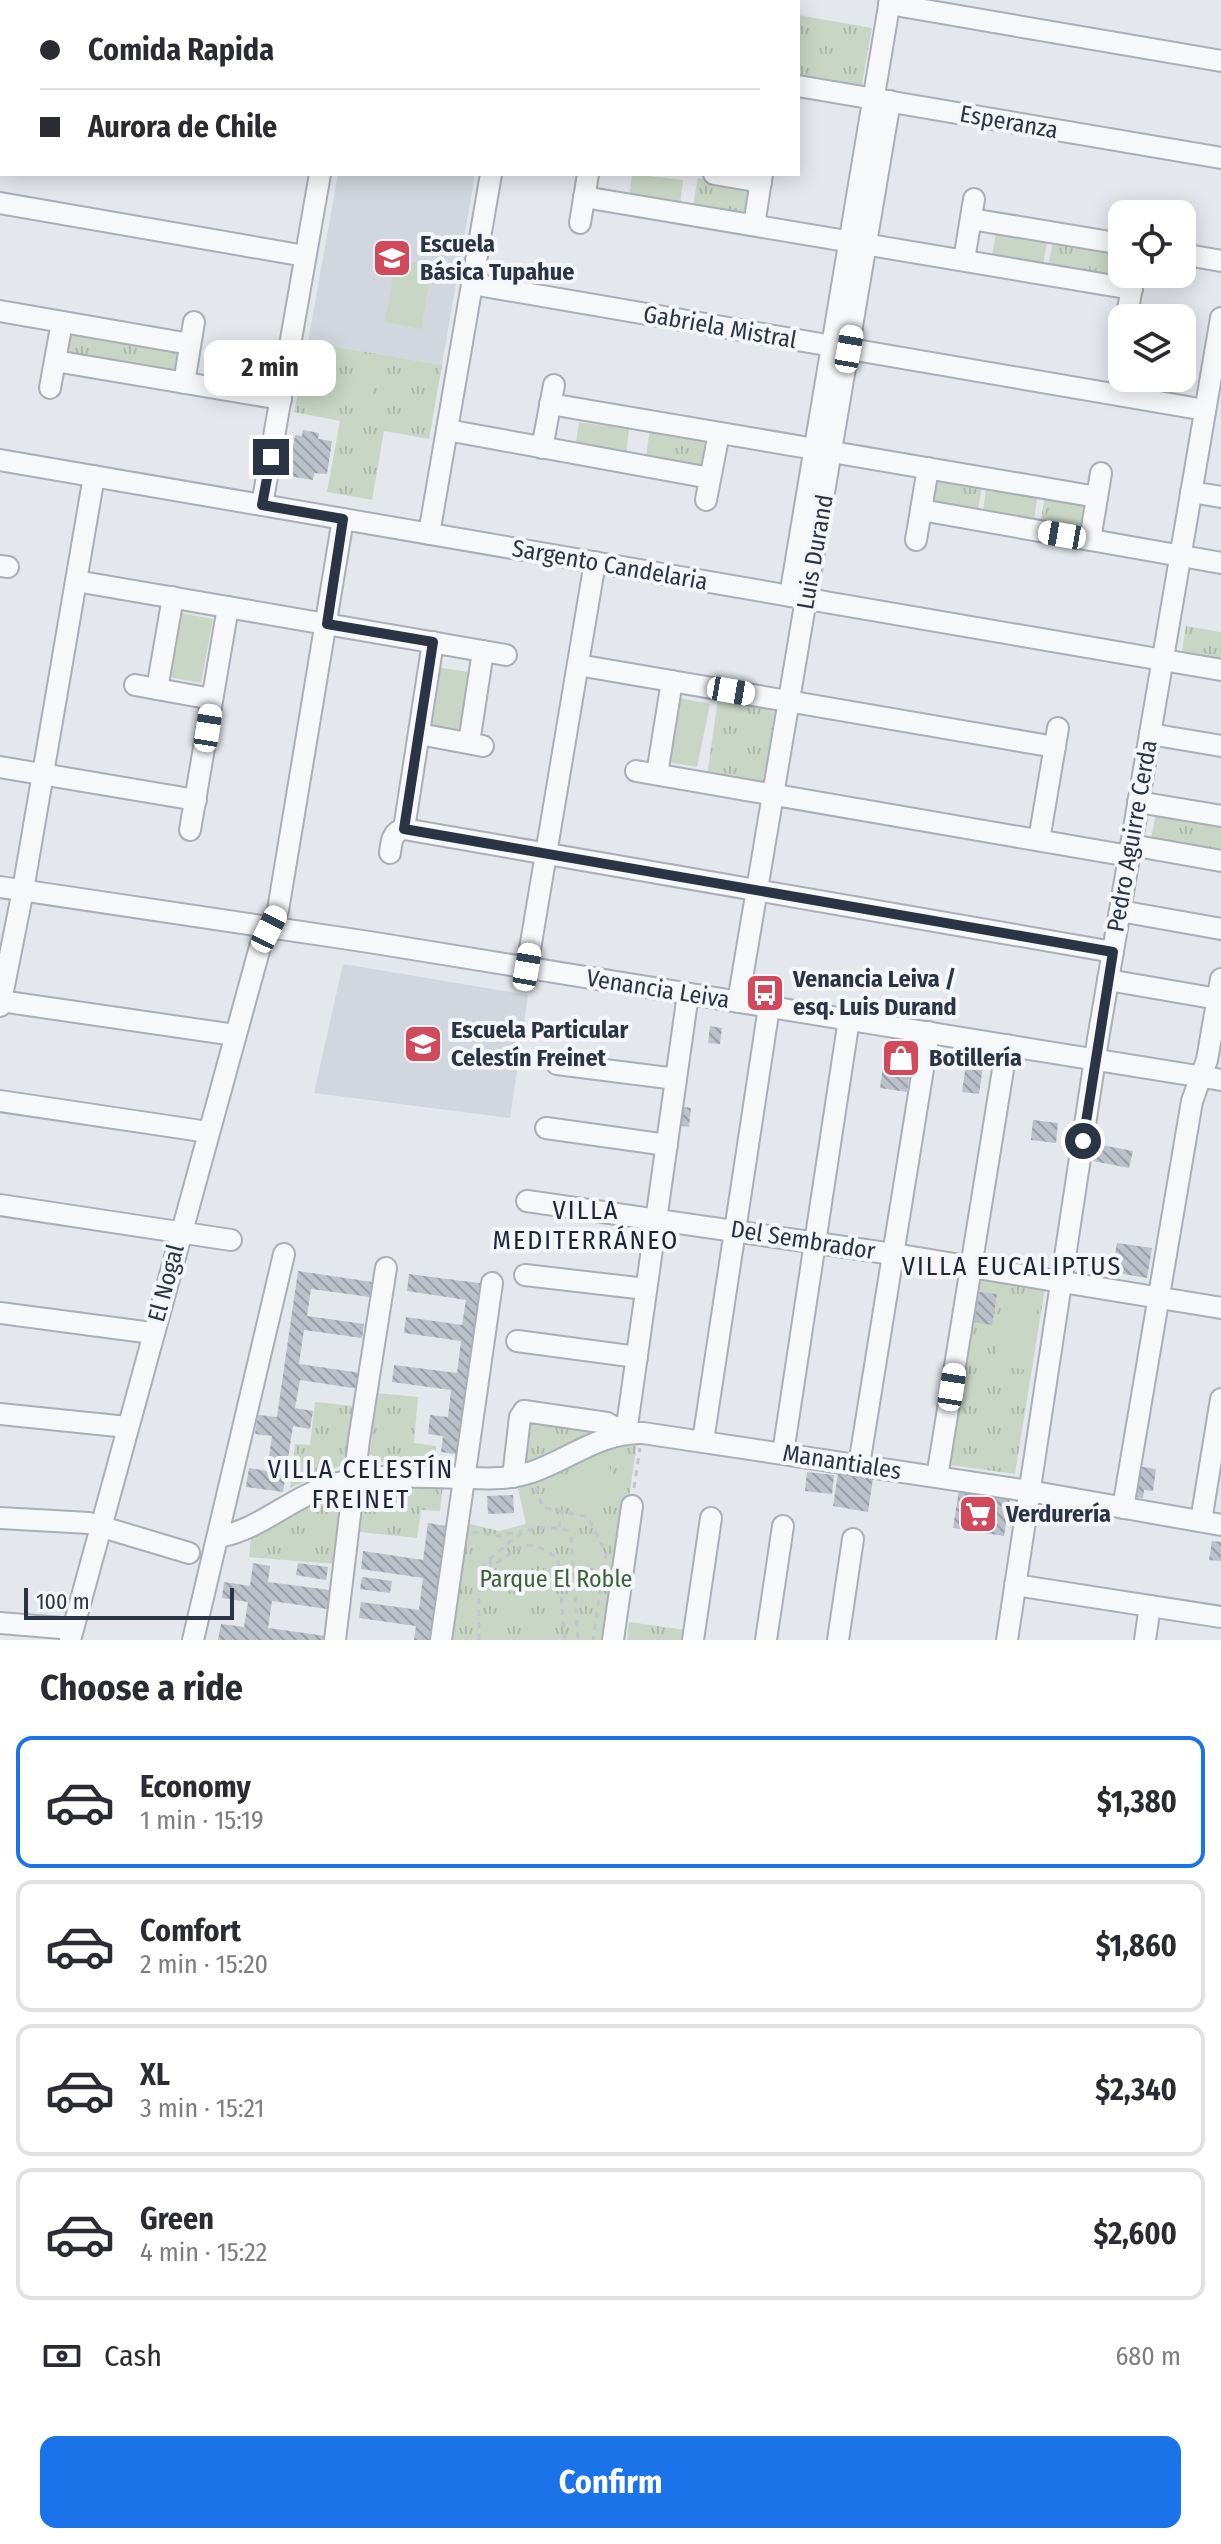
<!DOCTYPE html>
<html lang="en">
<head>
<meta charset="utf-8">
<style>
	:root { --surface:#fff; --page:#f2f2f3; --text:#2b2b33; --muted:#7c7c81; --line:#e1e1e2; --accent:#1a73e8 }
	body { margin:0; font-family:"Fira Sans Condensed",sans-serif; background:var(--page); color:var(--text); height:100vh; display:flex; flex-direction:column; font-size:30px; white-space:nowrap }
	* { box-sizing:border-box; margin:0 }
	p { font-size:26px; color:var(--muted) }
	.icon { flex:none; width:44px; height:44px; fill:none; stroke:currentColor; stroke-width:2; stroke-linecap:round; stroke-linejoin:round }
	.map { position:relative; height:1640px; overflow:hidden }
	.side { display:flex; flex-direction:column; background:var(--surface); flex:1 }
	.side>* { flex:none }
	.guide { position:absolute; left:0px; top:0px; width:800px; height:176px; box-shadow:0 4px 20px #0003; display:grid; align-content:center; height:176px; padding:0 40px; background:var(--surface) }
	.fabs { position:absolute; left:1108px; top:200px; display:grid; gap:16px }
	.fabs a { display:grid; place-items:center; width:88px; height:88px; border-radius:16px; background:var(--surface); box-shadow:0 4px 20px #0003; font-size:40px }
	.scale { position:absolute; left:24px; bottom:20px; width:210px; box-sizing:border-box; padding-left:8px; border:4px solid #2b3445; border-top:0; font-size:22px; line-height:28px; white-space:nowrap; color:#2b3445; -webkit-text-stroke:6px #f4f6f9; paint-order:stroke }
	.end { position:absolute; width:36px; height:36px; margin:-18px; border:10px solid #2b3445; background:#fff; box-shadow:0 0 0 4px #fff }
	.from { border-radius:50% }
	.bubble { position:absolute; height:56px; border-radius:16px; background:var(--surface); box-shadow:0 4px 20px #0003; font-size:26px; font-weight:700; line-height:56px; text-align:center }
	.car { position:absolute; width:24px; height:48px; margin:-24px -12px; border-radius:10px; box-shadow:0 0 6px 2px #0007; background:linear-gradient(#fff 24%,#345 0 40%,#fff 0 76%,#345 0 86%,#fff 0) }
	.guide b { display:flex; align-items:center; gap:28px; height:76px; font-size:30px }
	.guide b+b { border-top:2px solid var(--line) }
	.guide i { width:20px; height:20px; background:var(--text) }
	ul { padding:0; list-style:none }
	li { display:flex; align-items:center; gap:24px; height:132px; margin:0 16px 12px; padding:0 24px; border:4px solid var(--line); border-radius:16px }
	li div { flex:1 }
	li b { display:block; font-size:30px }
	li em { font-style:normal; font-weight:700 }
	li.active { border-color:var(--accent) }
	li>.icon { width:72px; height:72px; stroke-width:1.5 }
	h2 { padding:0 40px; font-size:36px; line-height:96px }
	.pay { display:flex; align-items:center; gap:20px; height:88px; padding:0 40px; font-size:30px }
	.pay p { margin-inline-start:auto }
	.cta { display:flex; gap:16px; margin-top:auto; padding:16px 40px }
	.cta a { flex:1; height:92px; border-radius:16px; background:var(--accent); color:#fff; font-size:32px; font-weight:700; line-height:92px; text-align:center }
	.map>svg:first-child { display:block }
	.built { fill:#d2d6de }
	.grass { fill:url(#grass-tufts) }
	.pitch { fill:#c9d6c5 }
	.building { fill:url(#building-back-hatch) }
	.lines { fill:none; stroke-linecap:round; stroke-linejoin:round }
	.minor-casing { stroke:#a9aeb7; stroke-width:24 }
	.path { stroke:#c2c5cb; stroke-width:3; stroke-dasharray:6 6; stroke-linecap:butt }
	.minor { stroke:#f7f8fa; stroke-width:20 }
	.route { stroke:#2b3445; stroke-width:10 }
	.labels { text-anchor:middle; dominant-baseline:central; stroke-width:8; stroke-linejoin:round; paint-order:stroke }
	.street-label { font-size:24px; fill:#2b3445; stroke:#f4f6f9 }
	.poi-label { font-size:24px; font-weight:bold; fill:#2b3445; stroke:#f4f6f9; text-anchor:start }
	.park-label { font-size:24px; fill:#3f6138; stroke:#f4f6f9 }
	.neighbourhood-label { font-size:26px; letter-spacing:2px; fill:#1d2536; stroke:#f4f6f9 }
</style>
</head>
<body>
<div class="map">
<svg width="1221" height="1640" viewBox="0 0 1221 1640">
	<defs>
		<pattern id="grass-tufts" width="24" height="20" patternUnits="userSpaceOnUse" patternTransform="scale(2)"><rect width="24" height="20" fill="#c9d6c5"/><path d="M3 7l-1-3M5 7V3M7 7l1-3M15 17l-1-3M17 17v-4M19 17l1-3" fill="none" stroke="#adb8ab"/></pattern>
		<pattern id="building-back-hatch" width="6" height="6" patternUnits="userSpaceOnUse" patternTransform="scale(2)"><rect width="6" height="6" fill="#bbc0ca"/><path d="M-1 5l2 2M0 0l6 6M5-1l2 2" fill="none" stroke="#989da6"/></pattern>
	</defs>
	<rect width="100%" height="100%" fill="#e4e7ec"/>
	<!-- built -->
	<g class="built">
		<polygon points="338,174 475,174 442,365 308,342"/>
		<polygon points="343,964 528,995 510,1118 314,1093"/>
	</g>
	<!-- grass -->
	<g class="grass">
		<polygon points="798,15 872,28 861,89 798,78"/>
		<polygon points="698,178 752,188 749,214 693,205"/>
		<polygon points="1054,236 1122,250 1123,282 1047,272"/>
		<polygon points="65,331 182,347 183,373 65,358"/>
		<polygon points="308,342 442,365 429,439 384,431 372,500 327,492 340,421 294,412"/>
		<polygon points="650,429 711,440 706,468 646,457"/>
		<polygon points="932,478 982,486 978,510 928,501"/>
		<polygon points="1045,496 1094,505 1090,528 1041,519"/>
		<polygon points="1186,626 1221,632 1221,664 1181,658"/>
		<polygon points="718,699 775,707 764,784 707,776"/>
		<polygon points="1156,813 1221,825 1221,857 1150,844"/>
		<polygon points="976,1279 1045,1288 1015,1474 944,1464"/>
		<polygon points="376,1393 418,1397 414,1443 436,1446 435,1462 380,1462 370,1454"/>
		<polygon points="315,1402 353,1406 347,1463 290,1488 295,1444 310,1445"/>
		<polygon points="523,1415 607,1428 518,1466"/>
		<polygon points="637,1443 608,1640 450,1640 466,1523 499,1531 526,1524 518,1488 590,1454"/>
		<polygon points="443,1485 440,1511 421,1510 417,1538 360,1532 365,1492 371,1486"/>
		<polygon points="332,1491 340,1504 335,1564 249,1557 251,1537"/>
		<polygon points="629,1622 685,1630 684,1640 627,1640"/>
	</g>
	<!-- pitch -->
	<g class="pitch">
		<polygon points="632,174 683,180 680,207 629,199"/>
		<polygon points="996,233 1047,242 1043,265 992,256"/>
		<polygon points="396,260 432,266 421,329 385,322"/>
		<polygon points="317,370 375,381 370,407 312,396"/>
		<polygon points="579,422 629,429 626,456 575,449"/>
		<polygon points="986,489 1037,498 1034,521 983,512"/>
		<polygon points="176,612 213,619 201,683 163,676"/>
		<polygon points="437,667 474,673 462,736 426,730"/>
		<polygon points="679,698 710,704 697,767 667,762"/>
		<polygon points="1005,1295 1039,1300 1028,1370 994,1365"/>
		<polygon points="609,1464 616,1494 563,1508 555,1478"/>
	</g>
	<!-- building -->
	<g class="building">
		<polygon points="303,430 319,433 318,439 332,441 327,474 314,473 313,480 288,476 295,435 302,436"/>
		<polygon points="710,1026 722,1028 720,1044 708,1043"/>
		<polygon points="885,1052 912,1056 907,1092 880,1088"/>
		<polygon points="966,1064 983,1066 979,1094 962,1092"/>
		<polygon points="678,1106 691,1108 689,1127 675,1125"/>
		<polygon points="1033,1120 1058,1123 1056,1143 1031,1140"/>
		<polygon points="1096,1144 1133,1151 1129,1168 1093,1161"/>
		<polygon points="1117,1243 1152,1248 1147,1278 1112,1272"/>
		<polygon points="298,1271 372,1282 370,1297 311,1289 307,1316 364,1324 362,1338 304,1330 299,1364 361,1373 359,1389 300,1380 295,1408 313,1411 310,1429 293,1426 283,1492 246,1487 249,1468 267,1471 272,1436 255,1434 258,1415 277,1417"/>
		<polygon points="409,1274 486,1284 462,1455 441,1452 443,1436 428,1434 430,1415 448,1417 451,1390 392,1382 394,1365 457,1373 461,1341 404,1333 406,1317 462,1325 466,1300 407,1291"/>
		<polygon points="979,1292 997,1294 992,1325 974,1322"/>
		<polygon points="1136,1466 1156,1469 1153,1491 1144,1490 1143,1498 1131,1496"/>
		<polygon points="807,1472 834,1475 832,1494 805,1491"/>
		<polygon points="838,1473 873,1478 868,1512 833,1506"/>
		<polygon points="959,1490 1010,1497 1004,1536 953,1528"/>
		<polygon points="513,1495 514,1513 488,1514 487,1496"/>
		<polygon points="428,1523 447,1526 431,1640 414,1640 416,1626 359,1618 361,1602 419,1610 423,1578 361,1569 363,1551 423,1560"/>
		<polygon points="1212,1541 1221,1542 1221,1561 1209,1560"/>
		<polygon points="253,1563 270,1566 268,1582 330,1590 327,1609 272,1601 268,1628 326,1636 326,1640 218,1640 221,1624 244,1627 248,1602 222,1598 224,1582 250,1586"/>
		<polygon points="298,1563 328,1567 326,1580 296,1575"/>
		<polygon points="362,1577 392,1581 390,1593 360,1589"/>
	</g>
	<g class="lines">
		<!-- minor casing -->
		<g class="minor-casing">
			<g id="minor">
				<polyline points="292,0 304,2"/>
				<polyline points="19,2 19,0"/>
				<polyline points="349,2 350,0"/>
				<polyline points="514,2 515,0"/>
				<polyline points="591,2 592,0"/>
				<polyline points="668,2 669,0"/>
				<polyline points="746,2 746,0"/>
				<polyline points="889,4 1221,61"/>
				<polyline points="798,86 1221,158"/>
				<polyline points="0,114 2,102"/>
				<polyline points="714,174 761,182"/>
				<polyline points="584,197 1132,289"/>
				<polyline points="0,203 305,256"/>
				<polyline points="971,219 1122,244"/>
				<polyline points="580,223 588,174"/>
				<polyline points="754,225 762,174"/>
				<polyline points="1182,254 1221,261"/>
				<polyline points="964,260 974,199"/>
				<polyline points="472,284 1205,410"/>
				<polyline points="0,311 190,344"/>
				<polyline points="1127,316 1134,274"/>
				<polyline points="55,361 281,399"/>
				<polyline points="184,383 194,322"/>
				<polyline points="50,388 62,322"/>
				<polyline points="550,404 1097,497"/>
				<polyline points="447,430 710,478"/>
				<polyline points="542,448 554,385"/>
				<polyline points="0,460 1221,670"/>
				<polyline points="1191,492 1221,497"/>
				<polyline points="706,500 719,433"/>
				<polyline points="262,505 320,174"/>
				<polyline points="921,510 1221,563"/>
				<polyline points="429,534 491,174"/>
				<polyline points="916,540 928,468"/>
				<polyline points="1090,540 1101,473"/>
				<polyline points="0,566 8,567"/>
				<polyline points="76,581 506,655"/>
				<polyline points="790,596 890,0"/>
				<polyline points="578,665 1055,747"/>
				<polyline points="135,685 212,699"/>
				<polyline points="157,689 173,597"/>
				<polyline points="419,734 483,746"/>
				<polyline points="1150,734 1221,746"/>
				<polyline points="469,743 483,651"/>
				<polyline points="0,767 196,800"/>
				<polyline points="636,771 1129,856"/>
				<polyline points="657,774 672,681"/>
				<polyline points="1138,802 1221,816"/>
				<polyline points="404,829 1113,952"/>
				<polyline points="404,829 433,642"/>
				<polyline points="190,830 228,607"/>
				<polyline points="1039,840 1058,728"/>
				<polyline points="1131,845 1221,861"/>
				<path d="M390 853C391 843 392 831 404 829"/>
				<polyline points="0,887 369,942 1221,1080"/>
				<polyline points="1120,911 1221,929"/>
				<polyline points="527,967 595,562"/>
				<polyline points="1108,980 1218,999"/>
				<polyline points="0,1001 235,1035"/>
				<polyline points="738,1002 890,101"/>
				<polyline points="0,1006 23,890 94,476"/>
				<polyline points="557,1064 676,1079"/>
				<polyline points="0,1101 208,1132"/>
				<polyline points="546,1128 667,1145"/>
				<polyline points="527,1201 893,1254 1221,1308"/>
				<polyline points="0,1205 231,1240"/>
				<polyline points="525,1275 646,1289"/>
				<polyline points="0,1313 152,1333"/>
				<polyline points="517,1341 637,1357"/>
				<polyline points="0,1414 127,1427"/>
				<polyline points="703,1441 769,1007"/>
				<polyline points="783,1453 849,1019"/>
				<polyline points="859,1465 929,1032"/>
				<polyline points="513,1477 520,1417 524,1411 607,1423 626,1433 688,994"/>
				<polyline points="937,1477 1007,1045"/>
				<path d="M470 1478C491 1479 511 1479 532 1472 570 1459 600 1432 643 1433L1029 1491 1221 1525"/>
				<polyline points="1123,1508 1192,1101 1207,1060 1221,979"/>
				<polyline points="0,1518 89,1523 189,1553"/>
				<polyline points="1201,1521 1221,1399"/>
				<path d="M218 1537C255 1531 284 1504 318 1490 364 1471 415 1477 464 1478"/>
				<polyline points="1015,1585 1221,1617"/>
				<polyline points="0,1623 73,1629"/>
				<polyline points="70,1640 260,947 278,910 343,519"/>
				<polyline points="193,1640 284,1254"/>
				<polyline points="335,1640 359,1440 386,1268"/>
				<polyline points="441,1640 492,1283"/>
				<polyline points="613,1640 632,1506"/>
				<polyline points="693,1640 711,1518"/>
				<polyline points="766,1640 783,1526"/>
				<polyline points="838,1640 853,1539"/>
				<polyline points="1007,1640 1098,1039 1221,318"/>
				<polyline points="1145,1640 1150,1606"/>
			</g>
		</g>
		<!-- path -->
		<g class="path">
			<polyline points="536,1487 542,1507 588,1517 606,1553 593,1640"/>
			<polyline points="634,1488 640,1448"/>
			<polyline points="559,1527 563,1511"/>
			<polyline points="472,1533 474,1532 498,1536 522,1531"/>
			<path d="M489 1560 492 1566 523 1545C535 1544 551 1551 558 1561L565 1640"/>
			<path d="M479 1640V1574C483 1564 490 1558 499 1551 526 1528 531 1524 567 1530L571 1536 578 1640"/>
		</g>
		<!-- minor -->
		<use href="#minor" class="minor"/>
	</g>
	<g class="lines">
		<!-- route -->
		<polyline class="route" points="271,457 262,505 343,519 327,624 433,642 404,829 1113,952 1083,1141"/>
	</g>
	<!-- icons -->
	<defs>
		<g id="school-square" transform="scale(2)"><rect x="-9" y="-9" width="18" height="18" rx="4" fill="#d1495b" stroke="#f4f6f9"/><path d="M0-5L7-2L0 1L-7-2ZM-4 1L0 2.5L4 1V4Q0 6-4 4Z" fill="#fff"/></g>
		<g id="bus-square" transform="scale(2)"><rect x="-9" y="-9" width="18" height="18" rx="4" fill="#d1495b" stroke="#f4f6f9"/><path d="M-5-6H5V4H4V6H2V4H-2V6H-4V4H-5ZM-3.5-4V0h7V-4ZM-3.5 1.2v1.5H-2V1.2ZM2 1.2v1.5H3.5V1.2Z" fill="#fff"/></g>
		<g id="shop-square" transform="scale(2)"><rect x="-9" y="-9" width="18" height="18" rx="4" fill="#d1495b" stroke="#f4f6f9"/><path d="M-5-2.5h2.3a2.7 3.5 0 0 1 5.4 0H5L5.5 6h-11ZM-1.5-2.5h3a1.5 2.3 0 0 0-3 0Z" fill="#fff"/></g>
		<g id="supermarket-square" transform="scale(2)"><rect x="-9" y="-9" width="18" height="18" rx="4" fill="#d1495b" stroke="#f4f6f9"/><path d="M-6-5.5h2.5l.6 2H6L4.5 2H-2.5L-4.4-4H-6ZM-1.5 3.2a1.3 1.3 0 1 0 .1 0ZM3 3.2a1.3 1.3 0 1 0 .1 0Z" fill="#fff"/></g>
	</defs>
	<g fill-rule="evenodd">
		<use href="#school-square" x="392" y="258"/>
		<use href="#bus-square" x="765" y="993"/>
		<use href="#school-square" x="423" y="1044"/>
		<use href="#shop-square" x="901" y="1058"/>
		<use href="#supermarket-square" x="978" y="1514"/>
	</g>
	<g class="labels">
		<!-- street labels -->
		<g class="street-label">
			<text transform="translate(1009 122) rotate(10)">Esperanza</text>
			<text transform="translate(720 327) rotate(10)">Gabriela Mistral</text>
			<text transform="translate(815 552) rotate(-80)">Luis Durand</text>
			<text transform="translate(610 565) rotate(10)">Sargento Candelaria</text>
			<text transform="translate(1132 836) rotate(-80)">Pedro Aguirre Cerda</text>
			<text transform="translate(658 989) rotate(9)">Venancia Leiva</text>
			<text transform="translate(803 1240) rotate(9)">Del Sembrador</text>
			<text transform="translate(166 1283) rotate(-75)">El Nogal</text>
			<text transform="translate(842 1462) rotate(9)">Manantiales</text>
		</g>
		<!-- poi labels -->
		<g class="poi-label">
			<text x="420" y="244">Escuela<tspan x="420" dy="28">Básica Tupahue</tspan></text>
			<text x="793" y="979">Venancia Leiva /<tspan x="793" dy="28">esq. Luis Durand</tspan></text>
			<text x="451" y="1030">Escuela Particular<tspan x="451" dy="28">Celestín Freinet</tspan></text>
			<text x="929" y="1058">Botillería</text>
			<text x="1006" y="1514">Verdurería</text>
		</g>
		<!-- park labels -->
		<g class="park-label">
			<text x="556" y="1579">Parque El Roble</text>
		</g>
		<!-- neighbourhood labels -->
		<g class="neighbourhood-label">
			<text x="586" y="1210">VILLA<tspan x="586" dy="30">MEDITERRÁNEO</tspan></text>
			<text x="1012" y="1266">VILLA EUCALIPTUS</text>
			<text x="361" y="1469">VILLA CELESTÍN<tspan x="361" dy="30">FREINET</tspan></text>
		</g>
	</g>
</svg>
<div class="fabs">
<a><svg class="icon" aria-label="locate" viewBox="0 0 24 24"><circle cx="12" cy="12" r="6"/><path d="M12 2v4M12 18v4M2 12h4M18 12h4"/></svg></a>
<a><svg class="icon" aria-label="layers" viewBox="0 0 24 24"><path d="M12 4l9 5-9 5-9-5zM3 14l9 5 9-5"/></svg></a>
</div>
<div class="scale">100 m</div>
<i class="end from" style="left:1083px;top:1141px"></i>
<i class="end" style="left:271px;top:457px"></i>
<div class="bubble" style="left:204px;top:340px;width:132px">2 min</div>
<i class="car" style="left:849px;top:349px;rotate:10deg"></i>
<i class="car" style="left:1062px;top:535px;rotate:280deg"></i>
<i class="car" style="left:731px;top:691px;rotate:100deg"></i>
<i class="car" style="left:208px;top:728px;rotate:9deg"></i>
<i class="car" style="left:269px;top:929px;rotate:26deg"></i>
<i class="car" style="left:527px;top:967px;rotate:10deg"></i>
<i class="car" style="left:952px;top:1387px;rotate:9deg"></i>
<div class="guide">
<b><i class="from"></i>Comida Rapida</b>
<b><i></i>Aurora de Chile</b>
</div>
</div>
<section class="side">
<h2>Choose a ride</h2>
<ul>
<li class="active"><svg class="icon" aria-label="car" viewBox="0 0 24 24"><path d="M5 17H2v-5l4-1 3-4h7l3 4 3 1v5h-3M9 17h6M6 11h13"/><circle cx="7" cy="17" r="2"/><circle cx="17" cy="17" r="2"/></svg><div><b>Economy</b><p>1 min · 15:19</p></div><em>$1,380</em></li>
<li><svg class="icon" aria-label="car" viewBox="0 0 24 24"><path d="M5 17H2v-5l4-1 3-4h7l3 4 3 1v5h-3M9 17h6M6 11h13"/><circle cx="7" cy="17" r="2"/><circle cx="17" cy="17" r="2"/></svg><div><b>Comfort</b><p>2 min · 15:20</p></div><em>$1,860</em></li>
<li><svg class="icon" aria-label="car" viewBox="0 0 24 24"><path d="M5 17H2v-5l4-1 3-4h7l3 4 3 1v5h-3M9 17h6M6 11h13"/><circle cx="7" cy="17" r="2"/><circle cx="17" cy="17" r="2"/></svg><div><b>XL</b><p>3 min · 15:21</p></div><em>$2,340</em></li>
<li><svg class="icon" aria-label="car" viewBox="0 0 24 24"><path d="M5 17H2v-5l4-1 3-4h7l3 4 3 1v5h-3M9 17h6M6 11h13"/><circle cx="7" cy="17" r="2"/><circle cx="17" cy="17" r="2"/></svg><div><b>Green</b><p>4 min · 15:22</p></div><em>$2,600</em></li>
</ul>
<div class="pay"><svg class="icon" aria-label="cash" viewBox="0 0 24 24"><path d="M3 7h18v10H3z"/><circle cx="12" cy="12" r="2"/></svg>Cash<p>680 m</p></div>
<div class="cta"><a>Confirm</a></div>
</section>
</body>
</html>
